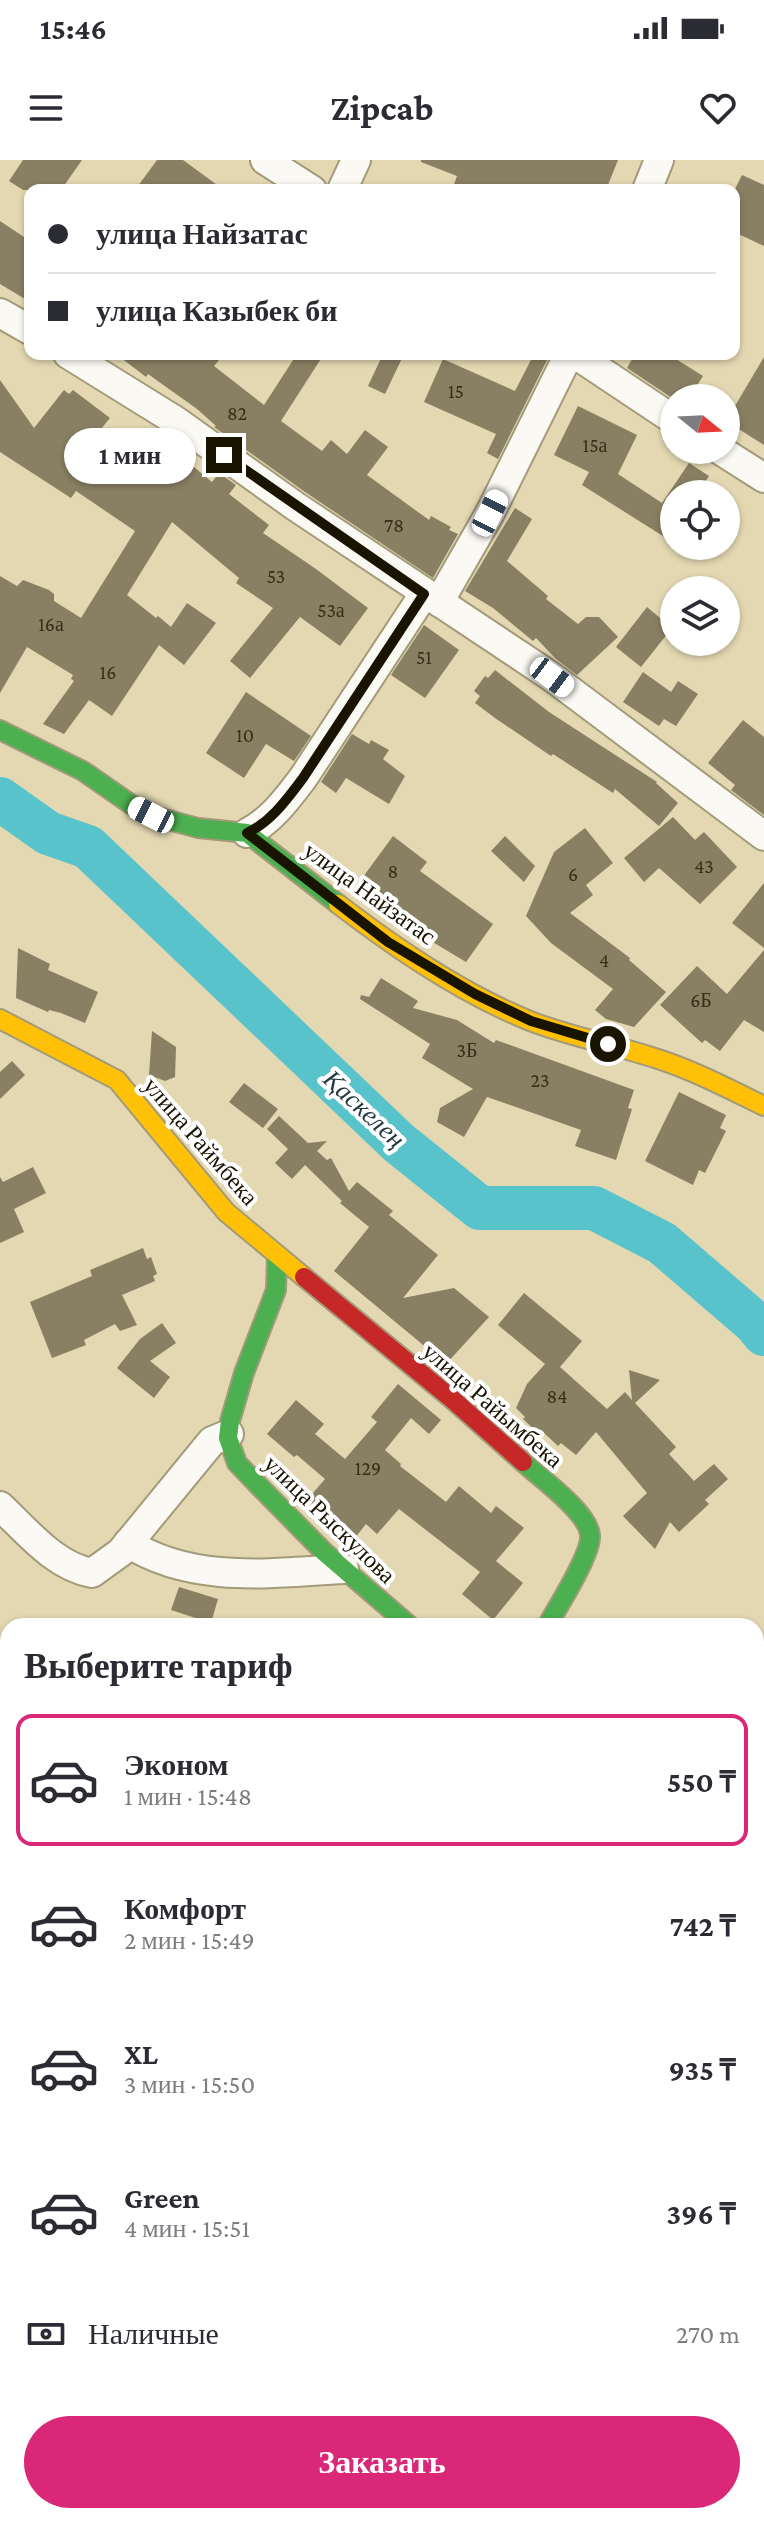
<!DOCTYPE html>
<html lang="ru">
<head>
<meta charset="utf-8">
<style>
	:root { --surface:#fff; --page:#f7f7f7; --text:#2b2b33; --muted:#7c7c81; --line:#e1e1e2; --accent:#db2777 }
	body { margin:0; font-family:"Crimson Pro",serif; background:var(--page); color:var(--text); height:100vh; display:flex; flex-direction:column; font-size:30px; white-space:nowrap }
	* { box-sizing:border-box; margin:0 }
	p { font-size:26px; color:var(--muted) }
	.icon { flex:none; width:44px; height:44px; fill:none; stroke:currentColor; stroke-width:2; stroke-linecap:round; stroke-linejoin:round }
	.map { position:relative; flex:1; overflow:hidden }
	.drawer { position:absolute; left:0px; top:1458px; width:764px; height:906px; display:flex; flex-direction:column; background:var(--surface); border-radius:24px 24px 0 0; box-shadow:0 2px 6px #0004 }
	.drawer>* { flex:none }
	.top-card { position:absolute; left:24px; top:24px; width:716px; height:176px; border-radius:16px; box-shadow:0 2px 6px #0004; display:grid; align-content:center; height:176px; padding:0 24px; background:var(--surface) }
	.needle { width:52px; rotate:108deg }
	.fabs { position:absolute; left:660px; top:224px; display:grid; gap:16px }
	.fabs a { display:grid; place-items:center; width:80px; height:80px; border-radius:50%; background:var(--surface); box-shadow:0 2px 6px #0004; font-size:40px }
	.end { position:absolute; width:36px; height:36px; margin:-18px; border:10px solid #191400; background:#fff; box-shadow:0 0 0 4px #fff }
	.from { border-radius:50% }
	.bubble { position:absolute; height:56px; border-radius:28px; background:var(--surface); box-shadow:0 2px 6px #0004; font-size:26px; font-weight:700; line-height:56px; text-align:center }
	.car { position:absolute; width:24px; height:48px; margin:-24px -12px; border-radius:10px; box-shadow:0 0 6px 2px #0007; background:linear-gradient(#fff 24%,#345 0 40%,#fff 0 76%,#345 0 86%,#fff 0) }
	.top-card b { display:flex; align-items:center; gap:28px; height:76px; font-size:30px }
	.top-card b+b { border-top:2px solid var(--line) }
	.top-card i { width:20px; height:20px; background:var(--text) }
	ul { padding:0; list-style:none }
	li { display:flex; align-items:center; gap:24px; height:132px; margin:0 16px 12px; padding:0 8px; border:4px solid transparent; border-radius:16px }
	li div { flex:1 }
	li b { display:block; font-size:30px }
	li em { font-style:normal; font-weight:700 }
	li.on { border-color:var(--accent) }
	li>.icon { width:72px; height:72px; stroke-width:1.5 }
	h2 { padding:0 24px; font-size:36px; line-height:96px }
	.pay { display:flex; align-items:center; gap:20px; height:88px; padding:0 24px; font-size:30px }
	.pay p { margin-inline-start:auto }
	.primary-button { display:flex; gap:16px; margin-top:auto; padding:16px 24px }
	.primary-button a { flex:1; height:92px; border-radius:48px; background:var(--accent); color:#fff; font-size:32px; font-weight:700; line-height:92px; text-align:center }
	.status { display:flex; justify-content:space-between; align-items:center; height:56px; padding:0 40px; background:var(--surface); direction:ltr }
	.status svg { height:22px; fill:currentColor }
	header { display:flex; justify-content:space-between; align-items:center; height:104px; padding:0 24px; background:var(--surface); font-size:36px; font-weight:700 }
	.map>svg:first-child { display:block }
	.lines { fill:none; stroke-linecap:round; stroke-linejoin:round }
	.river { stroke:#59c3cc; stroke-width:44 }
	.building { fill:#897f63 }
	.street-casing { stroke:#a39a7a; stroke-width:32 }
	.fast-casing { stroke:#a39a7a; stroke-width:22 }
	.slow-casing { stroke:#a39a7a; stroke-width:22 }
	.jam-casing { stroke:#a39a7a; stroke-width:22 }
	.street { stroke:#fbf9f3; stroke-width:28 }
	.fast { stroke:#4caf50; stroke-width:18 }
	.slow { stroke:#ffc107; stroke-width:18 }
	.jam { stroke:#c62828; stroke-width:18 }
	.route { stroke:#191400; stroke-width:10 }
	.labels { text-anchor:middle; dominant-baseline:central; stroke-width:8; stroke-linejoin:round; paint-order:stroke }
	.number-label { font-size:20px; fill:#352f19 }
	.street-label { font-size:24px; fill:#191400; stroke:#fff }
	.water-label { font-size:26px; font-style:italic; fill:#243b41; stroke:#fff }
</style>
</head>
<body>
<div class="status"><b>15:46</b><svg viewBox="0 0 49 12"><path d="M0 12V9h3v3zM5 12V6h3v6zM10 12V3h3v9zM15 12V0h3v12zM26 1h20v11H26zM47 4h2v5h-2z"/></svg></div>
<header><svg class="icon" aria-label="menu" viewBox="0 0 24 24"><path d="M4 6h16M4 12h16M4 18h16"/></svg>Zipcab<svg class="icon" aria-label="heart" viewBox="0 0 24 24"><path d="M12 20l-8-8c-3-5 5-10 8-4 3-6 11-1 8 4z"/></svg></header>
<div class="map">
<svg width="764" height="2363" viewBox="0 0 764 2363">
	<rect width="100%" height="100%" fill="#e3d8b1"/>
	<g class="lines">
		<!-- river -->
		<polyline class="river" points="0,639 48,673 88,687 399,983 480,1048 594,1048 662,1083 755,1163 764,1174"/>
	</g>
	<!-- building -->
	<g class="building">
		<polygon points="23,0 82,0 61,30 23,30 9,21"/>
		<polygon points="157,0 183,0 224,30 135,30"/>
		<polygon points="421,0 618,0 606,30 452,30 457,16 421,2"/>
		<polygon points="742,15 764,25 764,86 734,72 734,31"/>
		<polygon points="0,61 30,81 30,142 0,124"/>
		<polygon points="116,194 224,194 214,206 264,245 297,194 324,194 281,261 322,291 331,280 347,294 365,270 388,287 367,315 429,360 431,356 451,367 449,370 458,374 433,418 305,332 214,267 216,266 197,249 148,214 146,217"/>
		<polygon points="383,194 404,194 385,234 368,226"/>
		<polygon points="534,194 548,198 498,299 487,293 496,274 424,242 443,199 515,231"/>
		<polygon points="635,194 668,194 703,216 689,238 672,238 627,208"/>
		<polygon points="764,197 764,285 726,261"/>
		<polygon points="0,220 34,268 64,230 69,234 73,230 110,258 101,269 175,319 177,309 181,309 188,302 212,322 219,313 236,325 229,334 269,365 263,373 316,409 368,448 340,486 300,457 250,518 230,501 273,448 236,423 239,418 172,362 127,435 156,458 158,456 171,467 187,443 216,463 184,505 159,485 112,556 89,540 64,574 43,564 74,521 71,519 73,515 27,487 0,533 0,416 17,426 23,420 49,430 54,434 54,441 81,458 135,371 76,331 71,338 0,292"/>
		<polygon points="578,246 637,275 618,314 662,343 689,303 709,316 697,334 674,334 674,383 582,325 589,312 554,295"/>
		<polygon points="515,348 532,359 507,401 548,436 546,439 578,464 586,457 599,457 618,477 577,515 555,498 536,478 533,481 493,448 465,431"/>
		<polygon points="647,447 672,468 641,507 616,487"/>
		<polygon points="424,465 459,490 425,538 391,515"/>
		<polygon points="495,510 549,552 657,622 656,623 678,643 659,666 615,629 613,633 553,594 551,596 495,558 475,543 480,536 474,531 485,516 488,518"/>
		<polygon points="643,512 671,532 678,521 698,534 676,566 664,559 659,566 623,542"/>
		<polygon points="246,532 311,576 294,601 266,584 244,618 206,593"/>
		<polygon points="743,560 764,577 764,655 731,630 735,625 708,603"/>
		<polygon points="352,574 369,584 371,580 389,590 383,599 405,616 389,644 346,618 336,633 321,622"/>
		<polygon points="673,657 695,680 704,672 737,707 700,744 659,708 644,722 624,698"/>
		<polygon points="585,668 613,703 586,725 593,735 570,753 630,798 629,800 666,832 634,867 606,859 595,850 613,829 551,783 526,756 554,692"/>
		<polygon points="393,676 427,702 420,711 493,764 466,802 401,763 397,760 402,753 360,721"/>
		<polygon points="505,676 535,706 524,722 491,691"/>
		<polygon points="764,723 764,788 732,763"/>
		<polygon points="18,788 50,804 48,810 98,832 85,863 61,853 49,850 48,852 16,838"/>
		<polygon points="764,790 764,872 744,860 720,891 705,880 702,883 660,845 697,806 727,834"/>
		<polygon points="381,818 418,841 413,848 457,860 494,883 496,880 634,930 628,948 632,949 616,1000 575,986 581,970 487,937 464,977 437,962 440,948 473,929 422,898 430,884 360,839 361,835 369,837"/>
		<polygon points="152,871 176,887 175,917 165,921 149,915"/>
		<polygon points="12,901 25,915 0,939 0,912"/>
		<polygon points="244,923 278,949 263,968 229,942"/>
		<polygon points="679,932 726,955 720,968 726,971 705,1013 699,1010 693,1025 645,1001"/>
		<polygon points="279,956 308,983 327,981 317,991 327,1000 331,998 349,1031 357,1022 393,1051 389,1055 438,1095 403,1138 454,1128 489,1157 446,1204 334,1111 369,1067 340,1043 342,1041 305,1005 292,1019 275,1003 288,989 267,969"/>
		<polygon points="33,1007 46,1033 14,1049 24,1072 0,1083 0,1017 3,1022"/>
		<polygon points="143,1088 147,1099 151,1097 157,1114 153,1116 155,1121 122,1135 137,1165 120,1171 115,1164 84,1180 86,1185 52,1198 30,1142 92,1116 90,1110"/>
		<polygon points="524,1133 582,1181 560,1207 607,1249 625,1232 632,1240 629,1210 660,1220 635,1243 676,1287 669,1294 694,1321 714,1304 728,1319 705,1340 709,1344 679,1372 670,1362 655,1389 623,1356 647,1333 596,1272 576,1295 561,1283 558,1286 543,1272 540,1275 523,1259 525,1257 516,1248 527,1224 545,1204 498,1165"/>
		<polygon points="162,1163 176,1183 150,1201 170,1217 154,1238 117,1208 140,1179"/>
		<polygon points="398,1224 441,1260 429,1274 411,1258 385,1290 401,1304 400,1306 446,1342 459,1326 491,1353 496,1346 524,1368 496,1401 523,1423 493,1460 462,1434 480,1412 399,1349 377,1374 366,1364 354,1379 307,1340 325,1319 297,1295 294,1297 267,1274 296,1240 324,1264 315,1274 345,1299 377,1262 371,1257"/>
		<polygon points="179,1427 218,1439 211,1463 171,1450"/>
	</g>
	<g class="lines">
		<!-- street casing -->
		<g class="street-casing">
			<g id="street">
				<polyline points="265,0 312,30"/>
				<polyline points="342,30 356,0"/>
				<polyline points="647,30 659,0"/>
				<polyline points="0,153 30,170"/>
				<polyline points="68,194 176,261 295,346 552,517 764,676"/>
				<polyline points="575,194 674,260"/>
				<polyline points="720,290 764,318"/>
				<polyline points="439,442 490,353 569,194"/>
				<path d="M247 673C271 661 287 639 303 618L424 434"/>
				<path d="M0 1346C27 1371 54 1406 92 1413L121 1392 212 1281 229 1274"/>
				<path d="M128 1383C192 1424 271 1413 344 1409"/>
				<polyline points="0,2080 8,2088"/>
				<polyline points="756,2144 764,2150"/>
				<polyline points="248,2356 254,2363"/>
				<polyline points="641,2363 644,2356"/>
			</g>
		</g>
		<!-- fast casing -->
		<g class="fast-casing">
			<g id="fast">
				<polyline points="0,570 83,611 132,645 150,655 198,668 247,673 338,744"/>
				<polyline points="277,1095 276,1130 244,1213 230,1261 228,1278 237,1303 259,1326 324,1392 410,1466"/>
				<path d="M523 1302C540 1318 588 1352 590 1375 592 1394 557 1448 547 1466"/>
				<polyline points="756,1736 764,1742"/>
				<polyline points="0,1967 8,1958"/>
			</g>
		</g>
		<!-- slow casing -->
		<g class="slow-casing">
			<g id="slow">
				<path d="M338 744C397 789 461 833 530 861 571 877 616 885 658 899 695 911 729 929 764 946"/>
				<polyline points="0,859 117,920 226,1052 304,1117"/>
			</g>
		</g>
		<!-- jam casing -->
		<g class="jam-casing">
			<polyline id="jam" points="304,1117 452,1239 523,1302"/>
		</g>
		<!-- street -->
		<use href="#street" class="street"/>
		<!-- fast -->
		<use href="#fast" class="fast"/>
		<!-- slow -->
		<use href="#slow" class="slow"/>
		<!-- jam -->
		<use href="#jam" class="jam"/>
	</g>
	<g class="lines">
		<!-- route -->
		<path class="route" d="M224 295 424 434 303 618C287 639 271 662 247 673L388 782 475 834 531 861 608 884"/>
	</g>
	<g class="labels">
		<!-- number labels -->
		<g class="number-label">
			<text x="456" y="231">15</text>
			<text x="237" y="253">82</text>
			<text x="595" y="285">15а</text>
			<text x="394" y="365">78</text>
			<text x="276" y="416">53</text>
			<text x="331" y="450">53а</text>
			<text x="51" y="464">16а</text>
			<text x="424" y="497">51</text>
			<text x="108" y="512">16</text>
			<text x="245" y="575">10</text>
			<text x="704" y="706">43</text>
			<text x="393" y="711">8</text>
			<text x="573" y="714">6</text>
			<text x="604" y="800">4</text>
			<text x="701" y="840">6Б</text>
			<text x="467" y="890">3Б</text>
			<text x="540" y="920">23</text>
			<text x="557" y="1236">84</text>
			<text x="368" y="1308">129</text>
		</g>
		<!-- street labels -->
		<g class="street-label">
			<text transform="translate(370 733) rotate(36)">улица Найзатас</text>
			<text transform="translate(201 981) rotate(49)">улица Раймбека</text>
			<text transform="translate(493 1245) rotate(41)">улица Райымбека</text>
			<text transform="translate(330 1359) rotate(44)">улица Рыскулова</text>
		</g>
		<!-- water labels -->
		<g class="water-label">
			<text transform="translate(364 949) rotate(43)">Қаскелең</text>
		</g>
	</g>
</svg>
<div class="fabs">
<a><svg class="needle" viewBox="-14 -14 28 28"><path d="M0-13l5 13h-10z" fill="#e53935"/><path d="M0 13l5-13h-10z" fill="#7c7c81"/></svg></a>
<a><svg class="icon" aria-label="locate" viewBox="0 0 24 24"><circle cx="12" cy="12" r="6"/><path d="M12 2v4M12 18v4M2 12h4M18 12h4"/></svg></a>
<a><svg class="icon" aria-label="layers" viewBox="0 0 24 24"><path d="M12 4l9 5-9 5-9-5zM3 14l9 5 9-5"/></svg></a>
</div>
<i class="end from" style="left:608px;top:884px"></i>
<i class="end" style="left:224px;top:295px"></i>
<div class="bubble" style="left:64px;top:268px;width:132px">1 мин</div>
<i class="car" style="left:490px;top:353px;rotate:27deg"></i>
<i class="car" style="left:552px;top:517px;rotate:127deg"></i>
<i class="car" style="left:151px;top:655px;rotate:297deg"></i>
<div class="top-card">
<b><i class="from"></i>улица Найзатас</b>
<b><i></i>улица Казыбек би</b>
</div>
<section class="drawer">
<h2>Выберите тариф</h2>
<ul>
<li class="on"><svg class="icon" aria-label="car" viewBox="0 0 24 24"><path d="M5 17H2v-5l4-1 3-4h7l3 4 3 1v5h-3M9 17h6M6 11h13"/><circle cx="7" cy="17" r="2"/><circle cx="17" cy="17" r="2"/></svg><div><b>Эконом</b><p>1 мин · 15:48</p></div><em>550 ₸</em></li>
<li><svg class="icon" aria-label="car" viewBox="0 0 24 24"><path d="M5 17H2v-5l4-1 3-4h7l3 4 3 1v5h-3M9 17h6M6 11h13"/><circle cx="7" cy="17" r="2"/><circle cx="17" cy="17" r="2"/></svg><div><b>Комфорт</b><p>2 мин · 15:49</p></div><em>742 ₸</em></li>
<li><svg class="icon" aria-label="car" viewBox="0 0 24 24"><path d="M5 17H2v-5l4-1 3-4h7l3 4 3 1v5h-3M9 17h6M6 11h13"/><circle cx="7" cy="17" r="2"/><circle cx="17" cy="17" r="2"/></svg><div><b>XL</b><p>3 мин · 15:50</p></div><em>935 ₸</em></li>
<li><svg class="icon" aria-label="car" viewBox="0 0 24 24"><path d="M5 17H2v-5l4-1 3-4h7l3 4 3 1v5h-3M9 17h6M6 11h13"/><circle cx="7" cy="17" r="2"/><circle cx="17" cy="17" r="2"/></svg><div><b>Green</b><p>4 мин · 15:51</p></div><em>396 ₸</em></li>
</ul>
<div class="pay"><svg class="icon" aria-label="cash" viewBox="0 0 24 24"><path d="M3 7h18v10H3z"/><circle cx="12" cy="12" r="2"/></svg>Наличные<p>270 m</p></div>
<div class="primary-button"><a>Заказать</a></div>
</section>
</div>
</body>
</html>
